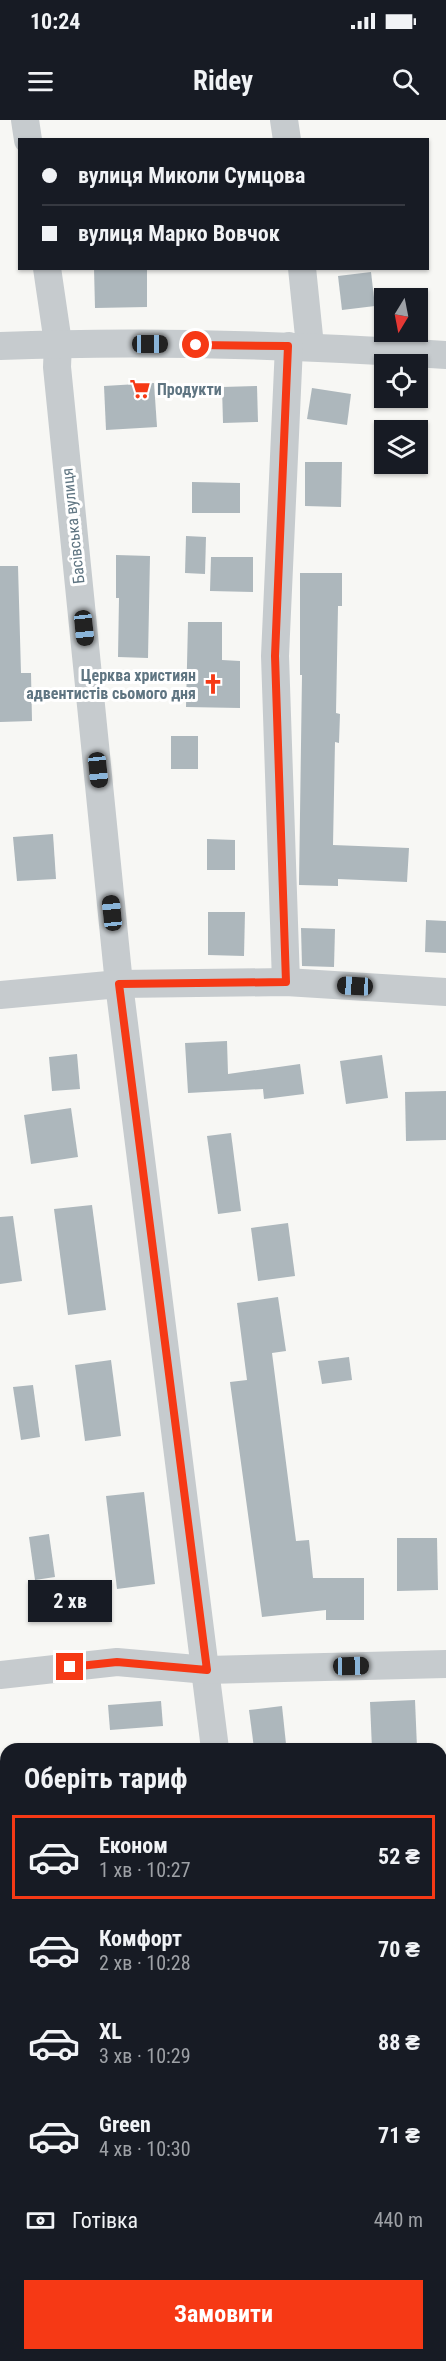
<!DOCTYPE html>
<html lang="uk">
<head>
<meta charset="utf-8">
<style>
	:root { --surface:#171b24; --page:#20242c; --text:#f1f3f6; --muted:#9ea1a6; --line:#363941; --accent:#f63915 }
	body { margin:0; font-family:"Roboto Condensed",sans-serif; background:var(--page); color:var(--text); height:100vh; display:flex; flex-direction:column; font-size:22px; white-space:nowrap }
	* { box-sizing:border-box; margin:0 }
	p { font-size:20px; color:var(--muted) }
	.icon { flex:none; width:33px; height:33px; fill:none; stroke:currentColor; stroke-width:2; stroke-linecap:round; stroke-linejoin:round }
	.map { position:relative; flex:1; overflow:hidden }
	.sheet { position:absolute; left:0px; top:1623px; width:447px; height:618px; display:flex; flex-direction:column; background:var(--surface); border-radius:18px 18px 0 0; box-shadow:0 2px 4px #0004 }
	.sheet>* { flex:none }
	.top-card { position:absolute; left:18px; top:18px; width:411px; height:132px; border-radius:0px; box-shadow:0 2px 4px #0004; display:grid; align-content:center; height:132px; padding:0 24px; background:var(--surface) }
	.needle { width:39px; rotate:190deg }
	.controls { position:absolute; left:374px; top:168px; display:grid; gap:12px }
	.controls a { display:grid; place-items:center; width:54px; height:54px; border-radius:0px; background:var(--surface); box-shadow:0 2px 4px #0004; font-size:30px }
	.end { position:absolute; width:27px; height:27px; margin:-14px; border:8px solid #f63915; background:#fff; box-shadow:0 0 0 3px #fff }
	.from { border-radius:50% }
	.bubble { position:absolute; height:42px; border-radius:0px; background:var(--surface); box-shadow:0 2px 4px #0004; font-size:20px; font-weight:700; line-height:42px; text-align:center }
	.car { position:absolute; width:18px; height:36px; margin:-18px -9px; border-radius:8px; box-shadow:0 0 4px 2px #0007; background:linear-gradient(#222 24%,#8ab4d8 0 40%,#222 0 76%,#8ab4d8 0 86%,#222 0) }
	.top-card b { display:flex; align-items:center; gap:21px; height:57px; font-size:22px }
	.top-card b+b { border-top:2px solid var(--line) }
	.top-card i { width:15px; height:15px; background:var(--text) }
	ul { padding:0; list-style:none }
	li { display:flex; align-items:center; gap:18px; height:84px; margin:0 12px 9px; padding:0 12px; border:3px solid transparent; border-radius:0px }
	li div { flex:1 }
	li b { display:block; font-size:22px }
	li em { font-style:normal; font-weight:700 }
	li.active { border-color:var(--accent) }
	li>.icon { width:54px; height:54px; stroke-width:1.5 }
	h2 { padding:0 24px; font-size:27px; line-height:72px }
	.pay { display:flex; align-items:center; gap:15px; height:66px; padding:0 24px; font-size:22px }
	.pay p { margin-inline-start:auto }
	.cta { display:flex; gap:12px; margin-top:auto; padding:12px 24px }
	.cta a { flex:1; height:69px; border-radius:0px; background:var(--accent); color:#fff; font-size:24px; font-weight:700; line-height:69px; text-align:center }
	.status { display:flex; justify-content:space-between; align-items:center; height:42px; padding:0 30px; background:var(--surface); direction:ltr }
	.status svg { height:16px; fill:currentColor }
	header { display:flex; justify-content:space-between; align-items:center; height:78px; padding:0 24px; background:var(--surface); font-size:27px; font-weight:700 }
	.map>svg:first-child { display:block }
	.building { fill:#adb7bc }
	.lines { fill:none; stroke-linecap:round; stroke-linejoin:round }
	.minor { stroke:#c6cbce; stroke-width:28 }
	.route { stroke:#f63915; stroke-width:8 }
	.labels { text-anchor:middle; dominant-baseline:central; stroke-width:6; stroke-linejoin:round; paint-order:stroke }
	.poi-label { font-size:16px; font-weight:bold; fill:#5f7582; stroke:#fff; text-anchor:start }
	.street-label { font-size:16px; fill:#5f7582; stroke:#fff }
</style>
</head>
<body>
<div class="status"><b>10:24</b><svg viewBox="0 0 49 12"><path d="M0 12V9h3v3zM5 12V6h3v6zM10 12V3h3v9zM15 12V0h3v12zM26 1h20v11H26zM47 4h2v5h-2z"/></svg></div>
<header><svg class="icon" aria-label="menu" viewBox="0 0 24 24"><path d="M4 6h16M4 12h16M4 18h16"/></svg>Ridey<svg class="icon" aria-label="search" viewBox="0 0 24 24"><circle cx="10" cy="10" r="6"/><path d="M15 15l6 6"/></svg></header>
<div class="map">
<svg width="446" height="2241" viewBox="0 0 446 2241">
	<rect width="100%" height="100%" fill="#f7f7f4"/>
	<!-- building -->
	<g class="building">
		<polygon points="94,148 147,148 147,187 95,188"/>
		<polygon points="371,152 375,186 342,190 338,156"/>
		<polygon points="154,263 157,307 106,310 104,266"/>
		<polygon points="257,266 258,302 223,303 222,267"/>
		<polygon points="312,268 351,274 347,305 307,299"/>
		<polygon points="305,342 342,342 341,387 305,386"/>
		<polygon points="192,362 240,363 240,393 192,393"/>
		<polygon points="186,416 206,417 205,454 185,453"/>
		<polygon points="116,435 150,436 148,538 118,537 119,478 116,478"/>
		<polygon points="211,437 253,437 253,472 210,471"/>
		<polygon points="0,446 18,446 21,553 31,553 32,601 0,602"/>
		<polygon points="300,453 342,453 342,486 338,486 336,593 340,594 339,623 335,622 333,725 409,728 407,762 338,759 338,766 299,765 302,555 300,555"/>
		<polygon points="188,502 222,502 222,540 240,541 240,588 186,587"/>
		<rect x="171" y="616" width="27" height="33"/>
		<polygon points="53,714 56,759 17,761 13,717"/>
		<polygon points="207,719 235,720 235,750 207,750"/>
		<polygon points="208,792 245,792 244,836 208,835"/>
		<polygon points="426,800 446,801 446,833 425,832"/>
		<polygon points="301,808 335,809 334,847 302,846"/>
		<polygon points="227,921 228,954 300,944 304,974 264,979 263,969 188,973 185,923"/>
		<polygon points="77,934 80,969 52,971 49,937"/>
		<polygon points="382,935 388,978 346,984 340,941"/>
		<polygon points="446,971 446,1020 406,1021 405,972"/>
		<polygon points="71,988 78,1037 31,1044 24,995"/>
		<polygon points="231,1013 241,1091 218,1094 207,1016"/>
		<polygon points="92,1085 106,1190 68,1195 54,1089"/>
		<polygon points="13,1096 22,1161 0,1164 0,1097"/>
		<polygon points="288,1103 295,1156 258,1161 251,1108"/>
		<polygon points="278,1177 286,1231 272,1233 296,1421 309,1420 313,1458 364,1458 364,1500 326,1500 326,1490 262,1497 230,1262 247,1260 237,1183"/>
		<polygon points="349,1237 352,1260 322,1264 318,1241"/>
		<polygon points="111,1240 121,1316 85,1321 75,1245"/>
		<polygon points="33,1265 40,1317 21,1320 13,1267"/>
		<polygon points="144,1372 155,1464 117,1469 106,1376"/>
		<polygon points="49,1414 55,1457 35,1460 29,1417"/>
		<polygon points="397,1418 437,1418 438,1470 397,1471"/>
		<polygon points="415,1580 417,1628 372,1629 370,1582"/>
		<polygon points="161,1581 163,1606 110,1610 108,1585"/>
		<polygon points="282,1586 286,1624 254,1628 249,1590"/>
	</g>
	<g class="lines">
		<!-- minor -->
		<g class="minor">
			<polyline points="25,0 28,20"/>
			<polyline points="284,0 287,20"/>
			<polyline points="47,148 58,223 57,247 119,864 215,1629"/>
			<polyline points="302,148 310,226"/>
			<path d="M0 226C149 220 298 225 446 235"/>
			<polyline points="286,862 275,536 289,226"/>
			<polyline points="0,875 119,864 286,862 446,872"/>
			<polyline points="0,1555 117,1542 207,1550 446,1544"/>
			<polyline points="279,2235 280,2241"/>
		</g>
	</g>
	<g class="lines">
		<!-- route -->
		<polyline class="route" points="70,1547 117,1542 207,1550 119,864 286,862 275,536 288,226 196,225"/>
	</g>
	<!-- icons -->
	<defs>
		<g id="supermarket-bare" transform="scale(1.62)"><path d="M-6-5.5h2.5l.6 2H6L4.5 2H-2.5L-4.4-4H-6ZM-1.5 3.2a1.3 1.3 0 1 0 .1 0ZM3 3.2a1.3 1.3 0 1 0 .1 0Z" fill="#f63915" stroke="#fff" stroke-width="2.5" paint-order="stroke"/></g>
		<g id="church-bare" transform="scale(1.62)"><path d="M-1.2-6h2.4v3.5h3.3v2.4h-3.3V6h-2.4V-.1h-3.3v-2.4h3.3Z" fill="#f63915" stroke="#fff" stroke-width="2.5" paint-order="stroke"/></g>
	</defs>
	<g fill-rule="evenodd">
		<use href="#supermarket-bare" x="140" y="269"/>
		<use href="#church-bare" x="213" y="564"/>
	</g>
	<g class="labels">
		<!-- poi labels -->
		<g class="poi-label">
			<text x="157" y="269">Продукти</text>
			<text x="196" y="555" text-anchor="end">Церква християн<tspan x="196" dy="18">адвентистів сьомого дня</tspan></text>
		</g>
		<!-- street labels -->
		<g class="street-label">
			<text transform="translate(73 406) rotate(-96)">Басівська вулиця</text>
		</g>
	</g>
</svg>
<div class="controls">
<a><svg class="needle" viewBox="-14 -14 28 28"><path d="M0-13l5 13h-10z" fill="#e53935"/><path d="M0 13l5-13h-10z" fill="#9ea1a6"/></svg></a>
<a><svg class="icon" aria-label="locate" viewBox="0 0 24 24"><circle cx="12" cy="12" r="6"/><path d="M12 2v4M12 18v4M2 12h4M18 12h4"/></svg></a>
<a><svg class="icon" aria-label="layers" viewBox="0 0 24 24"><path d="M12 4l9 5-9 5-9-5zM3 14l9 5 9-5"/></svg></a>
</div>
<i class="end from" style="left:196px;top:225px"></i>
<i class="end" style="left:70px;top:1547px"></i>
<div class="bubble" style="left:28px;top:1460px;width:84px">2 хв</div>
<i class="car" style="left:150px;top:224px;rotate:90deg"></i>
<i class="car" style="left:84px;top:508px;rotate:174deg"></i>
<i class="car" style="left:98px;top:650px;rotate:174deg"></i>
<i class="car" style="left:112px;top:793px;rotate:354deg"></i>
<i class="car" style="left:355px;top:866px;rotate:273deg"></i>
<i class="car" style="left:351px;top:1546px;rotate:89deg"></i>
<div class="top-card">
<b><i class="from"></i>вулиця Миколи Сумцова</b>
<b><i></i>вулиця Марко Вовчок</b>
</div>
<section class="sheet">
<h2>Оберіть тариф</h2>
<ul>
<li class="active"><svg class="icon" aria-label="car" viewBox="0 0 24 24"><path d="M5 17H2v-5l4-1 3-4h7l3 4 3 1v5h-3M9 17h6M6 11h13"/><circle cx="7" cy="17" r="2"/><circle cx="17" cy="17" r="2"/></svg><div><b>Економ</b><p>1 хв · 10:27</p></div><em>52 ₴</em></li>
<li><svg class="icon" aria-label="car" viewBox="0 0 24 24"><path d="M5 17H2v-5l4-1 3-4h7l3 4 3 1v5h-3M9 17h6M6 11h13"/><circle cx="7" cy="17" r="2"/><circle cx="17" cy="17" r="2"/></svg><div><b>Комфорт</b><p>2 хв · 10:28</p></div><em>70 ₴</em></li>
<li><svg class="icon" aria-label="car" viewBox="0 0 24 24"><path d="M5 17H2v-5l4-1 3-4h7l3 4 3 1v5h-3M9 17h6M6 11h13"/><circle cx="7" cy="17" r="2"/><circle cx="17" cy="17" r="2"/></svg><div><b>XL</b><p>3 хв · 10:29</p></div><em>88 ₴</em></li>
<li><svg class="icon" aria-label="car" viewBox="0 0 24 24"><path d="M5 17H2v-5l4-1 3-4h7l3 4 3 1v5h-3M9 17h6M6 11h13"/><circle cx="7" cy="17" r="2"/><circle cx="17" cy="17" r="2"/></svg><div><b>Green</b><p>4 хв · 10:30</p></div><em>71 ₴</em></li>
</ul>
<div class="pay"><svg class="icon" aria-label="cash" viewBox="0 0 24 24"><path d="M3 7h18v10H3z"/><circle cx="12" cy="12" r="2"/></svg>Готівка<p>440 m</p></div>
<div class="cta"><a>Замовити</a></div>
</section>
</div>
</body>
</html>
